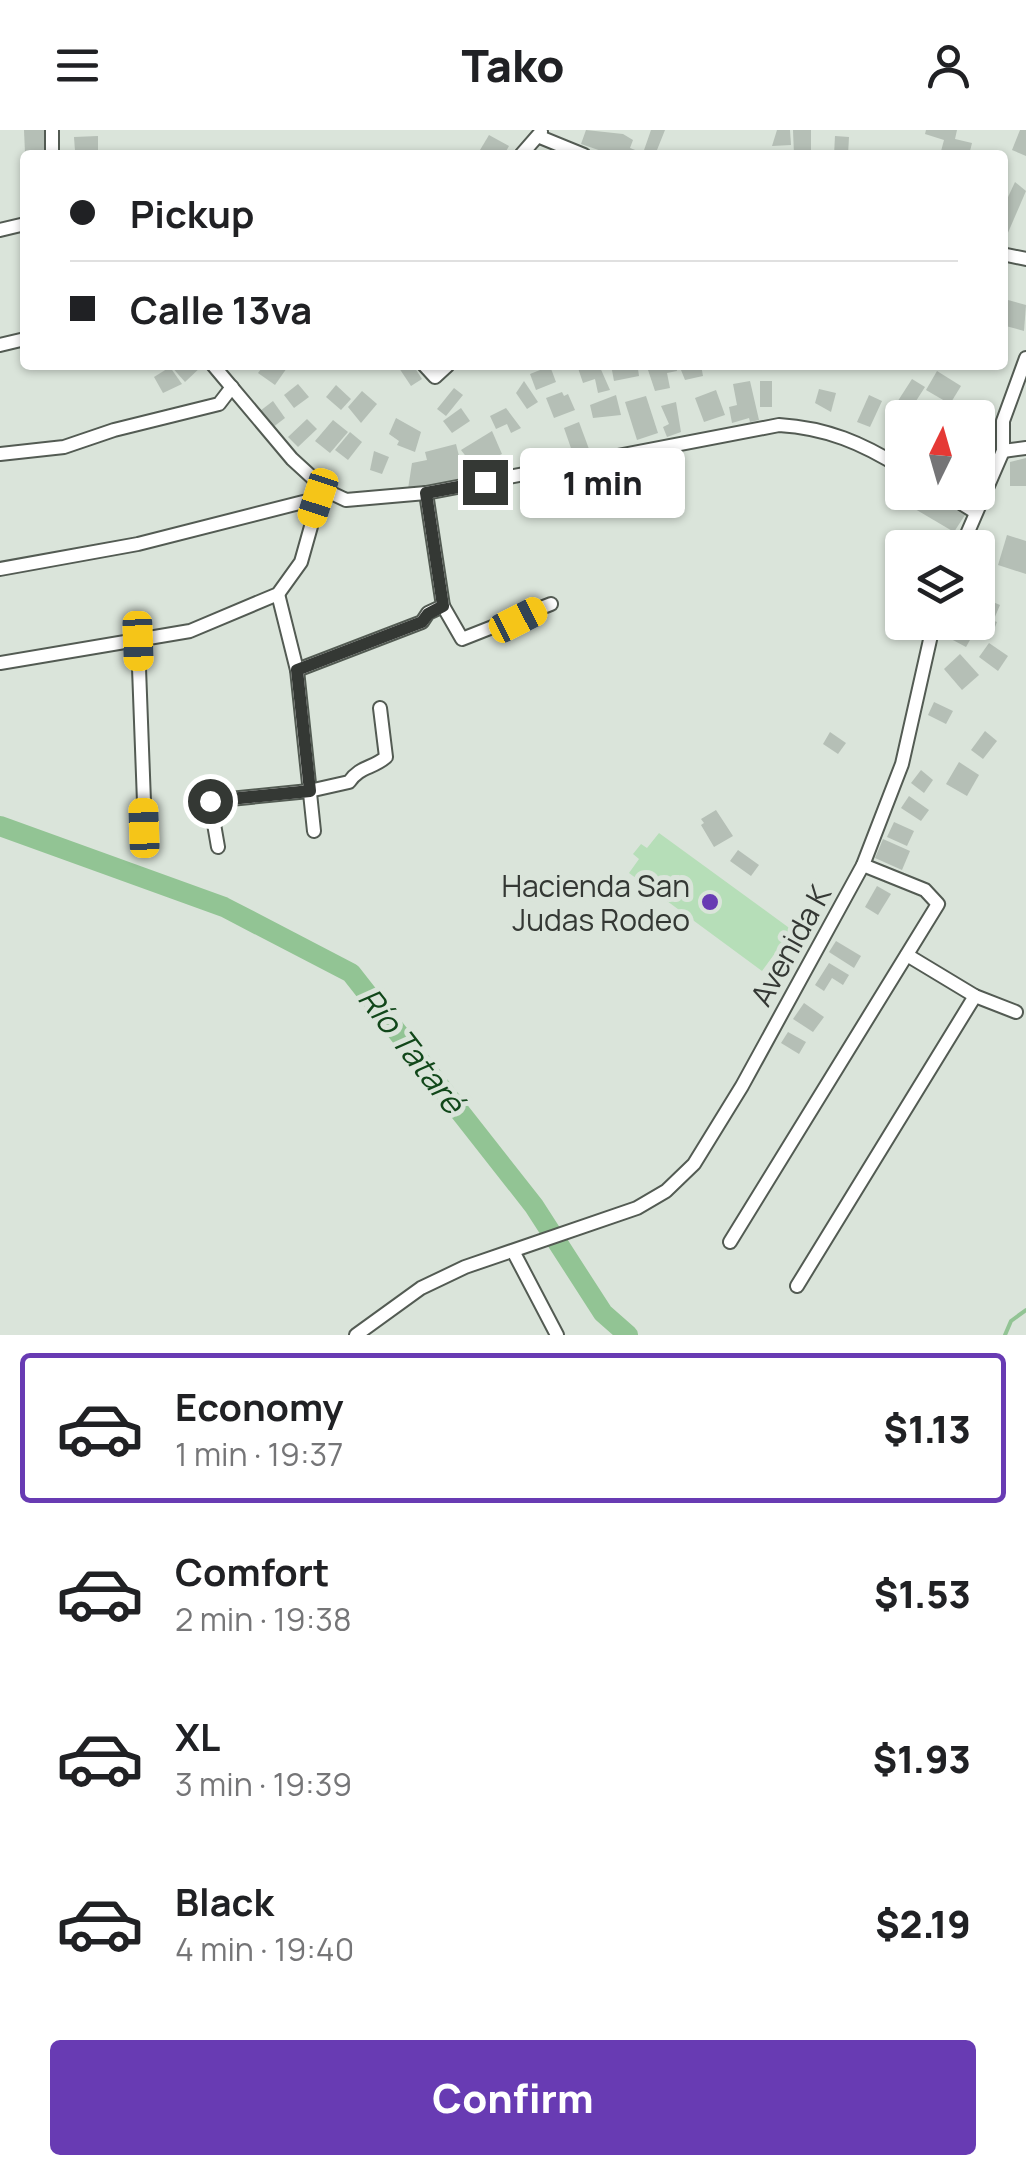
<!DOCTYPE html>
<html lang="en">
<head>
<meta charset="utf-8">
<style>
	:root { --surface:#fff; --page:#f2f2f2; --text:#202124; --muted:#757577; --line:#e0e0e0; --accent:#683bb3 }
	body { margin:0; font-family:Manrope,sans-serif; background:var(--page); color:var(--text); height:100vh; display:flex; flex-direction:column; font-size:38px; white-space:nowrap }
	* { box-sizing:border-box; margin:0 }
	p { font-size:32px; color:var(--muted) }
	.icon { flex:none; width:55px; height:55px; fill:none; stroke:currentColor; stroke-width:2; stroke-linecap:round; stroke-linejoin:round }
	.map { position:relative; height:1205px; overflow:hidden }
	.drawer { display:flex; flex-direction:column; background:var(--surface); flex:1 }
	.drawer>* { flex:none }
	.top-card { position:absolute; left:20px; top:20px; width:988px; height:220px; border-radius:10px; box-shadow:0 2px 8px #0004; display:grid; align-content:center; height:220px; padding:0 50px; background:var(--surface) }
	.needle { width:65px; rotate:5deg }
	.buttons { position:absolute; left:885px; top:270px; display:grid; gap:20px }
	.buttons a { display:grid; place-items:center; width:110px; height:110px; border-radius:10px; background:var(--surface); box-shadow:0 2px 8px #0004; font-size:50px }
	.end { position:absolute; width:45px; height:45px; margin:-22px; border:12px solid #343834; background:#fff; box-shadow:0 0 0 5px #fff }
	.from { border-radius:50% }
	.bubble { position:absolute; height:70px; border-radius:10px; background:var(--surface); box-shadow:0 2px 8px #0004; font-size:32px; font-weight:800; line-height:70px; text-align:center }
	.car { position:absolute; width:30px; height:60px; margin:-30px -15px; border-radius:12px; box-shadow:0 0 8px 2px #0007; background:linear-gradient(#f5c518 24%,#345 0 40%,#f5c518 0 76%,#345 0 86%,#f5c518 0) }
	.top-card b { display:flex; align-items:center; gap:35px; height:95px; font-size:38px }
	.top-card b+b { border-top:2px solid var(--line) }
	.top-card i { width:25px; height:25px; background:var(--text) }
	ul { padding:18px 0 0; list-style:none }
	li { display:flex; align-items:center; gap:30px; height:150px; margin:0 20px 15px; padding:0 30px; border:5px solid transparent; border-radius:10px }
	li div { flex:1 }
	li b { display:block; font-size:38px }
	li em { font-style:normal; font-weight:800 }
	li.current { border-color:var(--accent) }
	li>.icon { width:90px; height:90px; stroke-width:1.5 }
	.action { display:flex; gap:20px; margin-top:auto; padding:20px 50px }
	.action a { flex:1; height:115px; border-radius:10px; background:var(--accent); color:#fff; font-size:40px; font-weight:800; line-height:115px; text-align:center }
	header { display:flex; justify-content:space-between; align-items:center; height:130px; padding:0 50px; background:var(--surface); font-size:45px; font-weight:800 }
	.map>svg:first-child { display:block }
	.green { fill:#b6deb8 }
	.lines { fill:none; stroke-linecap:round; stroke-linejoin:round }
	.stream { stroke:#92c494; stroke-width:4 }
	.river { stroke:#92c494; stroke-width:20 }
	.building { fill:#b5bfb6 }
	.street-casing { stroke:#535b53; stroke-width:16 }
	.street { stroke:#fff; stroke-width:12 }
	.route { stroke:#343834; stroke-width:12 }
	.poi-dot { fill:#683bb3; stroke:#dae4da; stroke-width:4 }
	.labels { text-anchor:middle; dominant-baseline:central; stroke-width:10; stroke-linejoin:round; paint-order:stroke }
	.poi-label { font-size:30px; fill:#343834; stroke:#dae4da; text-anchor:end }
	.street-label { font-size:30px; fill:#343834; stroke:#dae4da }
	.water-label { font-size:32px; font-style:italic; fill:#11471a; stroke:#dae4da }
</style>
</head>
<body>
<header><svg class="icon" aria-label="menu" viewBox="0 0 24 24"><path d="M4 6h16M4 12h16M4 18h16"/></svg>Tako<svg class="icon" aria-label="person" viewBox="0 0 24 24"><circle cx="12" cy="8" r="4"/><path d="M4 21q1-7 8-7t8 7"/></svg></header>
<div class="map">
<svg width="1026" height="1205" viewBox="0 0 1026 1205">
	<rect width="100%" height="100%" fill="#dae4da"/>
	<!-- green -->
	<polygon class="green" points="659,703 792,800 762,841 629,743 639,729 633,724 641,714 647,718"/>
	<g class="lines">
		<!-- stream -->
		<polyline class="stream" points="1005,1205 1011,1191 1026,1180"/>
		<!-- river -->
		<polyline class="river" points="0,696 224,777 351,843 534,1076 603,1183 628,1205"/>
	</g>
	<!-- building -->
	<g class="building">
		<polygon points="24,0 45,0 46,23 25,23"/>
		<polygon points="586,0 623,4 633,10 630,18 643,23 651,0 665,0 655,25 613,25 581,14"/>
		<polygon points="777,0 790,0 791,15 772,16"/>
		<polygon points="793,0 811,0 811,25 794,25"/>
		<polygon points="926,0 957,0 955,9 972,13 969,25 940,25 944,10 925,4"/>
		<polygon points="1020,0 1026,0 1026,26 1012,20"/>
		<polygon points="489,5 509,16 504,25 480,20"/>
		<polygon points="98,6 98,20 75,21 74,7"/>
		<polygon points="835,6 849,7 848,25 834,25"/>
		<polygon points="1015,52 1026,61 1007,105 1002,103 1002,80"/>
		<polygon points="1008,170 1026,175 1024,201 1002,195"/>
		<polygon points="170,235 203,235 185,252"/>
		<polygon points="264,235 289,235 275,255 258,243"/>
		<polygon points="397,235 413,235 422,249 411,256"/>
		<polygon points="599,235 610,260 598,263 595,249 583,253 578,238"/>
		<polygon points="611,235 676,235 677,241 667,243 670,258 655,261 647,237 638,239 639,246 614,251"/>
		<polygon points="679,235 701,235 703,246 685,250"/>
		<polygon points="550,236 556,252 536,260 530,244"/>
		<polygon points="170,237 182,254 163,263 154,247"/>
		<polygon points="937,241 961,256 950,274 926,260"/>
		<polygon points="912,249 925,257 907,285 894,277"/>
		<polygon points="524,251 538,272 527,279 516,263"/>
		<polygon points="750,251 759,290 750,292 749,288 732,293 729,277 737,275 733,254"/>
		<rect x="760" y="251" width="12" height="26"/>
		<polygon points="298,254 309,267 294,278 284,265"/>
		<polygon points="336,255 351,269 341,280 326,267"/>
		<polygon points="454,258 463,265 446,286 437,279"/>
		<polygon points="819,259 836,263 831,282 815,273"/>
		<polygon points="716,260 725,285 704,292 695,268"/>
		<polygon points="362,261 377,274 361,293 348,277"/>
		<polygon points="562,262 564,266 568,264 575,280 554,288 546,268"/>
		<polygon points="616,265 621,285 593,288 590,275"/>
		<polygon points="869,265 882,271 870,297 857,292"/>
		<polygon points="646,266 658,303 637,310 625,272"/>
		<polygon points="976,270 991,274 988,283 994,284 981,322 978,321 978,288 966,288 969,272 975,274"/>
		<polygon points="273,271 285,288 272,298 260,281"/>
		<polygon points="676,272 681,302 667,307 663,297 669,294 661,276"/>
		<polygon points="461,278 470,291 452,303 443,291"/>
		<polygon points="506,278 521,298 511,303 507,294 496,299 490,286"/>
		<polygon points="396,288 421,302 415,322 397,315 399,311 389,304"/>
		<polygon points="307,289 317,299 298,317 288,307"/>
		<polygon points="333,290 348,302 330,323 315,311"/>
		<polygon points="579,292 589,319 573,324 564,298"/>
		<polygon points="492,301 502,324 474,337 461,320"/>
		<polygon points="350,302 362,312 348,330 335,320"/>
		<polygon points="456,314 465,350 408,359 412,333 427,330 425,322"/>
		<polygon points="374,321 389,327 382,344 370,340"/>
		<polygon points="1026,328 1026,356 1010,356 1010,332"/>
		<polygon points="926,362 965,385 954,402 915,379"/>
		<polygon points="1007,405 1026,411 1026,444 998,435"/>
		<polygon points="981,467 1000,475 994,489 981,486 997,492 991,507 975,501 966,517 951,509 958,494 964,497 966,492 978,492"/>
		<polygon points="989,513 1008,526 998,541 979,527"/>
		<polygon points="960,524 979,545 962,560 944,539"/>
		<polygon points="934,572 953,581 946,594 928,585"/>
		<polygon points="985,601 997,611 983,629 971,620"/>
		<polygon points="830,602 846,613 838,624 823,614"/>
		<polygon points="959,632 979,645 967,666 946,654"/>
		<polygon points="921,640 933,650 924,663 911,653"/>
		<polygon points="909,666 929,680 921,691 901,678"/>
		<polygon points="716,680 733,706 714,717 701,695 704,693 701,689"/>
		<polygon points="894,692 914,701 907,716 887,707"/>
		<polygon points="883,709 910,721 902,740 875,728"/>
		<polygon points="738,720 759,735 751,746 730,731"/>
		<polygon points="877,756 891,764 878,785 865,777"/>
		<polygon points="836,811 861,826 854,838 829,822"/>
		<polygon points="829,833 849,845 843,855 832,848 824,861 815,855"/>
		<polygon points="804,873 824,887 813,902 793,889"/>
		<polygon points="788,902 806,912 799,924 781,913"/>
	</g>
	<g class="lines">
		<!-- street casing -->
		<g class="street-casing">
			<g id="street">
				<polyline points="52,0 52,25"/>
				<polyline points="540,7 584,25"/>
				<polyline points="521,25 541,2"/>
				<polyline points="0,100 25,94"/>
				<polyline points="1002,124 1026,129"/>
				<polyline points="0,215 25,209"/>
				<path d="M213 235 292 329 327 361 346 370 426 363 779 295C827 298 862 313 902 338"/>
				<polyline points="424,235 435,247 448,235"/>
				<polyline points="1003,321 1026,318"/>
				<polyline points="0,324 64,317 114,300 219,274 232,257"/>
				<polyline points="943,362 975,382"/>
				<polyline points="961,418 1003,321 1003,291 1026,228"/>
				<polyline points="0,439 138,414 319,368"/>
				<polyline points="278,464 297,540 314,701"/>
				<polyline points="443,476 462,509 551,474"/>
				<polyline points="138,511 145,699"/>
				<polyline points="0,533 190,501 278,464 301,432 319,368 327,361"/>
				<polyline points="297,540 422,492 428,483 443,476 426,363"/>
				<path d="M218 717 210 671 309 661 349 652C360 636 372 639 386 627L380 578"/>
				<polyline points="907,825 975,866 1016,882"/>
				<polyline points="730,1112 938,774 925,760 863,735"/>
				<polyline points="513,1121 557,1205"/>
				<polyline points="797,1156 975,866"/>
				<polyline points="356,1205 421,1158 465,1137 637,1078 666,1061 694,1034 742,956 863,735 902,634 934,492"/>
			</g>
		</g>
		<!-- street -->
		<use href="#street" class="street"/>
	</g>
	<g class="lines">
		<!-- route -->
		<polyline class="route" points="210,671 310,661 297,540 422,492 428,484 443,476 426,363 485,352"/>
	</g>
	<!-- markers -->
	<circle class="poi-dot" cx="710" cy="772" r="10"/>
	<g class="labels">
		<!-- poi labels -->
		<g class="poi-label">
			<text x="690" y="755">Hacienda San<tspan x="690" dy="34">Judas Rodeo</tspan></text>
		</g>
		<!-- street labels -->
		<g class="street-label">
			<text transform="translate(790 815) rotate(-61)">Avenida K</text>
		</g>
		<!-- water labels -->
		<g class="water-label">
			<text transform="translate(412 920) rotate(52)">Río Tataré</text>
		</g>
	</g>
</svg>
<div class="buttons">
<a><svg class="needle" viewBox="-14 -14 28 28"><path d="M0-13l5 13h-10z" fill="#e53935"/><path d="M0 13l5-13h-10z" fill="#757577"/></svg></a>
<a><svg class="icon" aria-label="layers" viewBox="0 0 24 24"><path d="M12 4l9 5-9 5-9-5zM3 14l9 5 9-5"/></svg></a>
</div>
<i class="end from" style="left:210px;top:671px"></i>
<i class="end" style="left:485px;top:352px"></i>
<div class="bubble" style="left:520px;top:318px;width:165px">1 min</div>
<i class="car" style="left:318px;top:368px;rotate:198deg"></i>
<i class="car" style="left:518px;top:490px;rotate:63deg"></i>
<i class="car" style="left:138px;top:511px;rotate:178deg"></i>
<i class="car" style="left:144px;top:698px;rotate:358deg"></i>
<div class="top-card">
<b><i class="from"></i>Pickup</b>
<b><i></i>Calle 13va</b>
</div>
</div>
<section class="drawer">
<ul>
<li class="current"><svg class="icon" aria-label="car" viewBox="0 0 24 24"><path d="M5 17H2v-5l4-1 3-4h7l3 4 3 1v5h-3M9 17h6M6 11h13"/><circle cx="7" cy="17" r="2"/><circle cx="17" cy="17" r="2"/></svg><div><b>Economy</b><p>1 min · 19:37</p></div><em>$1.13</em></li>
<li><svg class="icon" aria-label="car" viewBox="0 0 24 24"><path d="M5 17H2v-5l4-1 3-4h7l3 4 3 1v5h-3M9 17h6M6 11h13"/><circle cx="7" cy="17" r="2"/><circle cx="17" cy="17" r="2"/></svg><div><b>Comfort</b><p>2 min · 19:38</p></div><em>$1.53</em></li>
<li><svg class="icon" aria-label="car" viewBox="0 0 24 24"><path d="M5 17H2v-5l4-1 3-4h7l3 4 3 1v5h-3M9 17h6M6 11h13"/><circle cx="7" cy="17" r="2"/><circle cx="17" cy="17" r="2"/></svg><div><b>XL</b><p>3 min · 19:39</p></div><em>$1.93</em></li>
<li><svg class="icon" aria-label="car" viewBox="0 0 24 24"><path d="M5 17H2v-5l4-1 3-4h7l3 4 3 1v5h-3M9 17h6M6 11h13"/><circle cx="7" cy="17" r="2"/><circle cx="17" cy="17" r="2"/></svg><div><b>Black</b><p>4 min · 19:40</p></div><em>$2.19</em></li>
</ul>
<div class="action"><a>Confirm</a></div>
</section>
</body>
</html>
